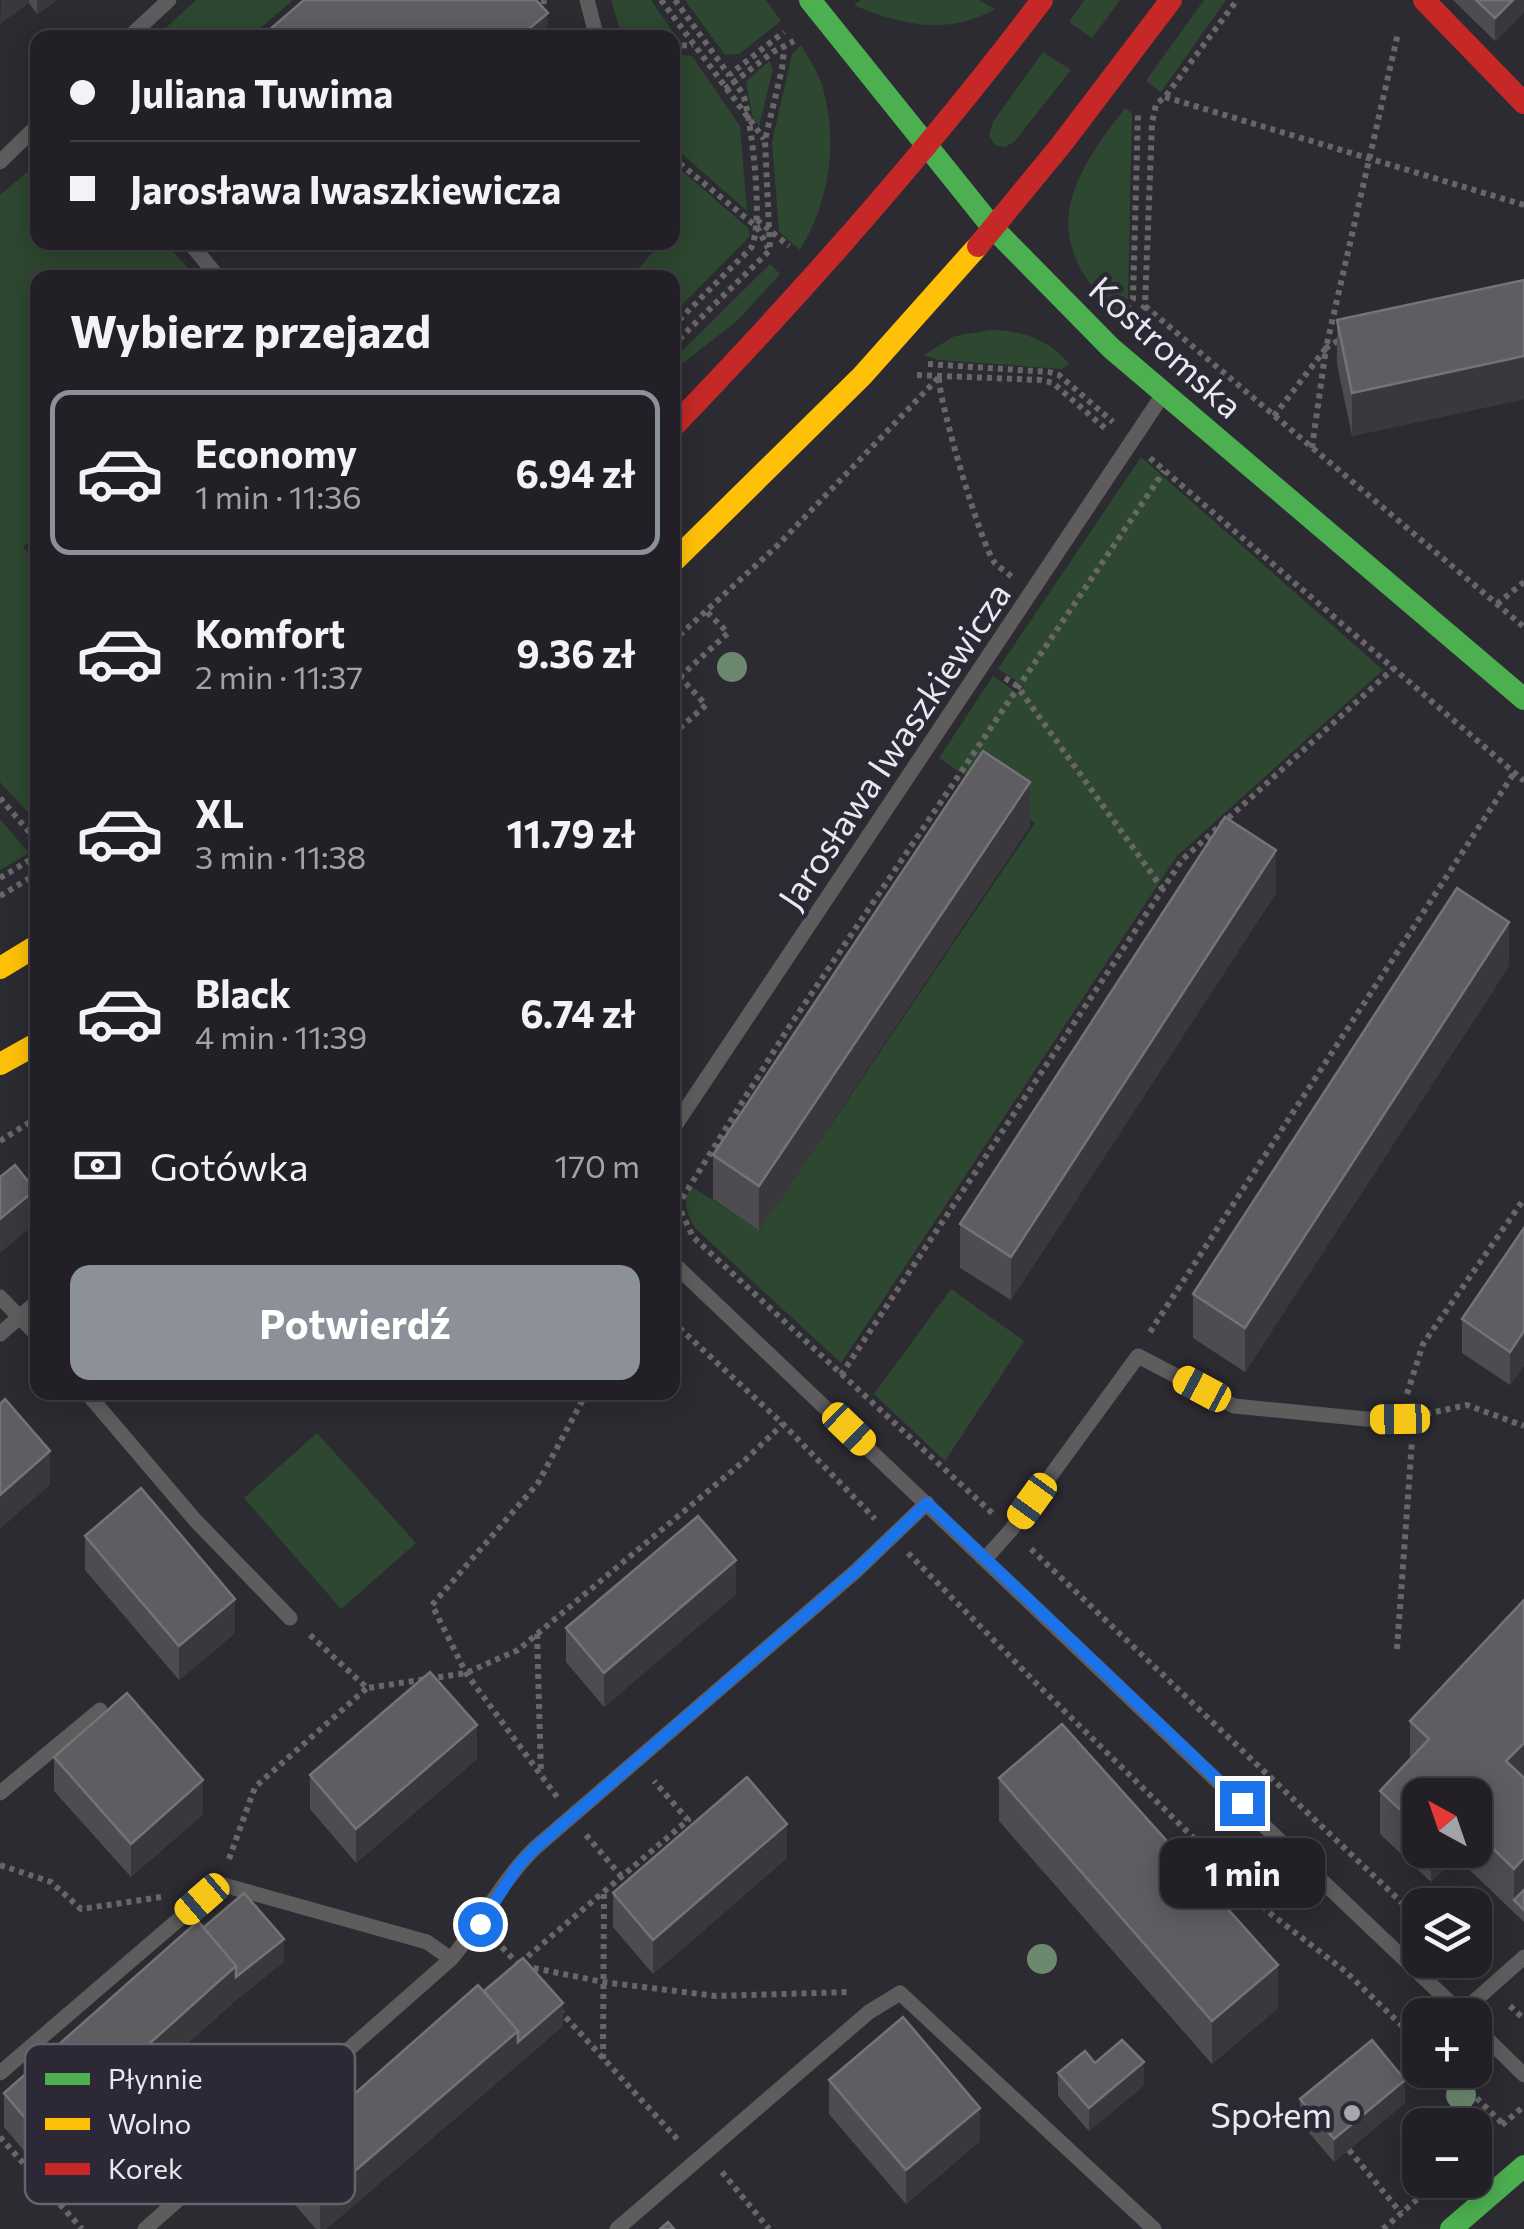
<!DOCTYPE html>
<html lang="pl">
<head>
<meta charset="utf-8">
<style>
	:root { --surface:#222026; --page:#2a282e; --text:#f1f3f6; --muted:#a2a3a7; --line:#3f3e43; --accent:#8c9099 }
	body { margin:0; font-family:Commissioner,sans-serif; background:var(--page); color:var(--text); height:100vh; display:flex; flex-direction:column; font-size:38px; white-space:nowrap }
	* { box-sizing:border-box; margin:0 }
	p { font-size:32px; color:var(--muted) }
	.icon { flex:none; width:55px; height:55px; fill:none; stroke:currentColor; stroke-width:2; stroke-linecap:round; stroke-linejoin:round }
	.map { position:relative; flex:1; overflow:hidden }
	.drawer { position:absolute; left:30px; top:270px; width:650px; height:1130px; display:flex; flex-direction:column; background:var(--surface); border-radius:20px; box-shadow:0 5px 25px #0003,0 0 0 2px var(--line) }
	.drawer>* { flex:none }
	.banner { position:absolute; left:30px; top:30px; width:650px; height:220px; border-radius:20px; box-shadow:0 5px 25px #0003,0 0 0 2px var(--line); display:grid; align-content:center; height:220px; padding:0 40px; background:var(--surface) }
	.needle { width:65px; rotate:320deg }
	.tools { position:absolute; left:1402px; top:1778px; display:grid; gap:20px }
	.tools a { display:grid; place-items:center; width:90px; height:90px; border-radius:20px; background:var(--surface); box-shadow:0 5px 25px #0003,0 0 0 2px var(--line); font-size:50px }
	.end { position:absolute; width:45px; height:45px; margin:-22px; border:12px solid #1a73e8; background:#fff; box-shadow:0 0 0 5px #fff }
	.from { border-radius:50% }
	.bubble { position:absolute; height:70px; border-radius:20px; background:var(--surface); box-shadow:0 5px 25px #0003,0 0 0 2px var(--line); font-size:32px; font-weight:700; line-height:70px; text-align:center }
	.car { position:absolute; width:30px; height:60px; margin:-30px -15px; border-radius:12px; box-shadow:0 0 8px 2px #0007; background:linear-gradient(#f5c518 24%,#345 0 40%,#f5c518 0 76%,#345 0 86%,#f5c518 0) }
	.banner b { display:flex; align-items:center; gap:35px; height:95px; font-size:38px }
	.banner b+b { border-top:2px solid var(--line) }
	.banner i { width:25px; height:25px; background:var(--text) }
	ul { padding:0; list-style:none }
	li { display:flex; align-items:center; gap:30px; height:165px; margin:0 20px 15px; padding:0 20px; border:5px solid transparent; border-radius:20px }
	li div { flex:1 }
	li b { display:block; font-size:38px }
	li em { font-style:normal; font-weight:700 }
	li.current { border-color:var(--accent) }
	li>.icon { width:90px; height:90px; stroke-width:1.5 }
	h2 { padding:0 40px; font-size:45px; line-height:120px }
	.pay { display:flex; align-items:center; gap:25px; height:110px; padding:0 40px; font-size:38px }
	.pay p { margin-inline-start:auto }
	.action { display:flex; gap:20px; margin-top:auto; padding:20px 40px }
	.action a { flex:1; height:115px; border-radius:20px; background:var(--accent); color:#fff; font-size:40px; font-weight:700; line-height:115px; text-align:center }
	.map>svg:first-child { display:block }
	.green { fill:#2e4730 }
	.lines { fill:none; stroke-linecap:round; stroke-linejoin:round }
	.path { stroke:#686768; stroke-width:6; stroke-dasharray:5 5; stroke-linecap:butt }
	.lane { stroke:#5e5c5c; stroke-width:15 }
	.fast { stroke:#4caf50; stroke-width:22 }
	.slow { stroke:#ffc107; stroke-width:22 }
	.jam { stroke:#c62828; stroke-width:22 }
	.tree { fill:#6c8970 }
	.wall { fill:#4f4c51; fill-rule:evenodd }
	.shaded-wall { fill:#3a383d }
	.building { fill:#5f5c62; stroke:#757278; stroke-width:2.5 }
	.route { stroke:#1a73e8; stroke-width:12 }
	.poi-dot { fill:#a7a5ae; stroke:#2c2835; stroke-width:4 }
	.labels { text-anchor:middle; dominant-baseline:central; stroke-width:9; stroke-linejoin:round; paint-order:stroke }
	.street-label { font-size:35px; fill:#e9e7f0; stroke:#2c2835 }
	.poi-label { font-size:35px; fill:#e9e7f0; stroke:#2c2835; text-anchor:end }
	.key { fill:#2c2835; stroke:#65616d; stroke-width:2.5 }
	.key-label { font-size:28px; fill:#e9e7f0 }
</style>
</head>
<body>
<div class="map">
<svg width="1524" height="2229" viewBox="0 0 1524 2229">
	<rect width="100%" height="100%" fill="#2d2b32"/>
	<!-- green -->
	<g class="green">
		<polygon points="196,0 293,0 250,37 156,37"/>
		<polygon points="611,0 651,0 679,41 620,30"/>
		<polygon points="685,0 766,0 781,21 739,54 725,55"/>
		<path d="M861 0H979L995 9C948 36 900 25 854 5Z"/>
		<polygon points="1084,0 1120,0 1092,38 1069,22"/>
		<polygon points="1204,0 1226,0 1161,92 1146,81"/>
		<path d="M801 45C808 58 819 73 823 88 838 144 830 200 800 250L779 232 772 142 792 54Z"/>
		<polygon points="1043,52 1071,70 1014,142 1005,147 996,146 989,136 993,122"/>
		<polygon points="673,54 692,56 740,126 747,211 673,146"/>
		<polygon points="769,61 773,69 759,126 753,119 746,82"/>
		<path d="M1125 108 1132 113 1128 298 1117 315C1038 237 1066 184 1125 108Z"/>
		<polygon points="673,163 748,228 750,236 673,314 672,278 631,277 661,243 672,242"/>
		<polygon points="37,164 38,242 165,243 196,277 38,278 38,509 29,516 37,526 37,535 23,547 37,563 37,822 0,782 0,195"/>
		<polygon points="770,264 780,274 738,320 673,371 673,360"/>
		<path d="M990 330C1020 330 1050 339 1069 364L1062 369 939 360 923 355 955 336Z"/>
		<path d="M1141 457 1383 670 1177 856 841 1363 695 1228C686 1212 683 1203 690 1186L760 1229 1035 823 939 758 993 676 1019 694 1024 686 998 669Z"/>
		<polygon points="0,819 29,853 0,870"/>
		<polygon points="951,1289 1024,1341 945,1461 874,1394"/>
		<polygon points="317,1433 416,1543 341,1609 244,1498"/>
	</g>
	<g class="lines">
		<!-- path -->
		<g class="path">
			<polyline points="661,0 764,139"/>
			<polyline points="675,0 729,75"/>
			<polyline points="542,14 544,0"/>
			<polyline points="672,46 693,45"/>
			<polyline points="725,89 773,52 794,41"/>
			<polyline points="1165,97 1524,205"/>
			<polyline points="672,157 757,227 768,248"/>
			<polyline points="757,220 789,246"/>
			<polyline points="1145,306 1524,627"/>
			<polyline points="1126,308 1133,299 1138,113"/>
			<polyline points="1136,317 1145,306 1152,123 1156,104 1165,97 1237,0"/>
			<path d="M672 327 751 248C764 224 752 130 745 101 743 91 734 83 729 75L784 32"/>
			<polyline points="672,346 770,250 765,140 782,69 784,49"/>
			<polyline points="928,364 1049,372 1059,375 1113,422"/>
			<polyline points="917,375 1041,380 1053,383 1107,430"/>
			<path d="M939 378C939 402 981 546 995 563 1000 568 1008 573 1013 578"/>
			<polyline points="1274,416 1326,348 1398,33"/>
			<polyline points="1312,448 1326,348 1344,337"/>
			<polyline points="1150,458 1524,781"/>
			<polyline points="1497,604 1524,582"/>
			<polyline points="672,642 777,546 939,377"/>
			<polyline points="1005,678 1017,686 1162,888"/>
			<polyline points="672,684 728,633 706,611"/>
			<polyline points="672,735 706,705 680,677"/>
			<polyline points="0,798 38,842"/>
			<polyline points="0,878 38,855"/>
			<polyline points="0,896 38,873"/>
			<polyline points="0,1141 38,1117"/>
			<polyline points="672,1321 783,1424 875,1519"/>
			<polyline points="1150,1332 1514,773"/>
			<polyline points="841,1375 1182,860 1394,668"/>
			<polyline points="1407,1394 1423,1344 1524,1199"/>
			<polyline points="1426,1414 1467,1405 1524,1426"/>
			<polyline points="992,1513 693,1237 678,1205 789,1027 1164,471"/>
			<polyline points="1031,1549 1420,1920"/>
			<polyline points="908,1553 1035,1682 1271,1914 1345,1971 1420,2043"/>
			<polyline points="537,1634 541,1774"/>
			<polyline points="310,1635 367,1688 466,1673 518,1650 744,1461 783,1424"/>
			<polyline points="1397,1649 1412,1441"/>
			<polyline points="557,1797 466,1673 432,1605 538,1483 587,1392"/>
			<polyline points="586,1835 621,1876"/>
			<polyline points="229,1859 255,1787 367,1688"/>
			<polyline points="0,1865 51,1882 81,1909 161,1897"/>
			<polyline points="495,1940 521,1967"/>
			<polyline points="520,1963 688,1820 654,1781"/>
			<polyline points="524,1966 603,1982 716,1996 849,1992"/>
			<polyline points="1510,2006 1524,2019"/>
			<polyline points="559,2010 679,2141"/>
			<polyline points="603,2059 604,1891"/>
			<polyline points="1448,2070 1503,2124"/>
			<polyline points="1502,2125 1524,2106"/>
			<polyline points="0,2137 82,2229"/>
			<polyline points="1349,2150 1401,2213"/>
			<polyline points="722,2172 769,2229"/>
			<polyline points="1383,2229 1420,2197"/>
		</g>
		<!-- lane -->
		<g class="lane">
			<polyline points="587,0 597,38"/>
			<polyline points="128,38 169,0"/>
			<polyline points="0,162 38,125"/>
			<polyline points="189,242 219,278"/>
			<polyline points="672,1130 1162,396"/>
			<polyline points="672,1262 1463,2015"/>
			<polyline points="0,1297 38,1336"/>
			<polyline points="0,1334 38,1301"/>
			<polyline points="86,1392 195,1520 290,1618"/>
			<polyline points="985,1559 1011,1530 1138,1356 1234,1406 1366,1419 1400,1419"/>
			<polyline points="0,1793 100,1710"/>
			<polyline points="1461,2013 1524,1957"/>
			<polyline points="1475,2027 1524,2075"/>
			<polyline points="0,2073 220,1884 427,1942 451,1959"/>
			<path d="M145 2229 451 1959C481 1923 502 1880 535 1848L856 1571 927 1503"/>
			<polyline points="617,2229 869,2012 900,1993 1154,2229"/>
		</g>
		<!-- fast -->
		<g class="fast">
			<polyline points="810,0 993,228 1111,348 1524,699"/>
			<polyline points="1451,2229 1524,2166"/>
		</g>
		<!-- slow -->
		<g class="slow">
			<polyline points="672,563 862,376 978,246"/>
			<polyline points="0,968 38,945"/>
			<polyline points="0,1064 38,1043"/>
		</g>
		<!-- jam -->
		<g class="jam">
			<polyline points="1424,0 1524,103"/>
			<polyline points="978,246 1061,145 1171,0"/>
			<path d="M672 428C803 292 928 151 1042 0"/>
		</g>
	</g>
	<!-- trees -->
	<g class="tree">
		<circle cx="732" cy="667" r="15"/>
		<circle cx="1042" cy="1959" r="15"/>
		<circle cx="1461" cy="2095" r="15"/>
	</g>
	<!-- wall -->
	<g class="wall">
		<polygon points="0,0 57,0 37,14 29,3"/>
		<polygon points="1453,0 1524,0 1524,12 1495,41"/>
		<polygon points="1524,280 1524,399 1352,436 1337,364 1337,320"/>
		<polygon points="1030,826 759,1230 713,1199 713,1155"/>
		<polygon points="1276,893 1011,1300 960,1268 960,1224"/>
		<polygon points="1509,966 1245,1372 1193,1338 1193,1294"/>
		<polygon points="1524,1228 1524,1365 1510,1385 1462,1353 1462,1319"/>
		<polygon points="85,1536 235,1633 179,1680 85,1570"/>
		<polygon points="736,1594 604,1707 566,1662 566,1628"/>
		<path d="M1524 1600V1922L1456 1857 1431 1882 1380 1834V1791L1410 1759V1721ZM1420 1795H1475V1850H1420Z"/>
		<polygon points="54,1757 203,1814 131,1877 54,1791"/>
		<polygon points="477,1759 356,1863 310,1809 310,1775"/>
		<polygon points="999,1778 1278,2008 1212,2064 999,1821"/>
		<polygon points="787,1858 653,1974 613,1927 613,1893"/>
		<polygon points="203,1928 284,1962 236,2000 43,2173 4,2127 4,2093"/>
		<polygon points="484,1991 563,2026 326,2229 316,2229 283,2191 283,2157"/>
		<polygon points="1095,2063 1144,2085 1089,2131 1058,2096 1058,2073"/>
		<polygon points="829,2080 980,2141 906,2204 829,2114"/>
		<polygon points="1300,2099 1405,2103 1334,2162 1300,2122"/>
	</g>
	<!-- shaded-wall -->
	<g class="shaded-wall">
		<polygon points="1,0 29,0 29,3 0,24"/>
		<polygon points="37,0 57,0 37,14"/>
		<polygon points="1513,0 1524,0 1524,12 1495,41 1495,18"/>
		<polygon points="548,13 548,25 532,38 518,38"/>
		<polygon points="1524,356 1524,399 1352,436 1352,393"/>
		<polygon points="1030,782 1030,826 759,1230 759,1186"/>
		<polygon points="1276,850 1276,893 1011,1300 1011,1257"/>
		<polygon points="1509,922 1509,966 1245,1372 1245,1328"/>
		<polygon points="35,1190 35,1224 0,1253 0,1219"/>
		<polygon points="1524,1331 1524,1365 1510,1385 1510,1352"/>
		<polygon points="50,1451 50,1485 0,1529 0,1495"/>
		<polygon points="736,1560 736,1594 604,1707 604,1673"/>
		<polygon points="235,1599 235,1633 179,1680 179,1646"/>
		<polygon points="477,1725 477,1759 356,1863 356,1829"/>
		<polygon points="1524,1743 1524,1786 1506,1761"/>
		<polygon points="203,1780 203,1814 131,1877 131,1844"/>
		<polygon points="787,1824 787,1858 653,1974 653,1940"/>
		<polygon points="1431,1850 1456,1850 1456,1857 1431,1882"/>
		<polygon points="1524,1858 1524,1901 1514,1900 1514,1912 1514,1869"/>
		<polygon points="284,1939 284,1962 236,2000 236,1977"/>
		<polygon points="1278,1965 1278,2008 1212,2064 1212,2021"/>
		<polygon points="236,1966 236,2000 43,2173 43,2139"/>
		<polygon points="563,2003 563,2026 326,2229 320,2229 320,2201 518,2031"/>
		<polygon points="1144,2062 1144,2085 1089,2131 1089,2108"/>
		<polygon points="1405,2080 1405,2103 1334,2162 1334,2139"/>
		<polygon points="980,2108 980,2141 906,2204 906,2170"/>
	</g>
	<!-- building -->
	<g class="building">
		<polygon points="304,0 536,0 548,13 518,38 480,38 475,31 468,38 260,38"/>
		<polygon points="1476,0 1513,0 1495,18"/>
		<polygon points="1524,280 1524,356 1352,393 1337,320"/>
		<polygon points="983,751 1030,782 759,1186 713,1155"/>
		<polygon points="1225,817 1276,850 1011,1257 960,1224"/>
		<polygon points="1457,888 1509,922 1245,1328 1193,1294"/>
		<polygon points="15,1165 35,1190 0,1219 0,1177"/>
		<polygon points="1524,1228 1524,1331 1510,1352 1462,1319"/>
		<polygon points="5,1399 50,1451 0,1495 0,1404"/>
		<polygon points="141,1488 235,1599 179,1646 85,1536"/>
		<polygon points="698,1516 736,1560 604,1673 566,1628"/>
		<polygon points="1524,1600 1524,1743 1506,1761 1524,1778 1524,1858 1514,1869 1475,1831 1475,1795 1420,1795 1420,1828 1380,1791 1429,1739 1410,1721"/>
		<polygon points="430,1672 477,1725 356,1829 310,1775"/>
		<polygon points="127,1693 203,1780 131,1844 54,1757"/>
		<polygon points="1062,1724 1278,1965 1212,2021 999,1778"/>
		<polygon points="747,1777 787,1824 653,1940 613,1893"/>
		<polygon points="1524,1890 1524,1910 1514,1900"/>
		<polygon points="244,1893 284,1939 236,1977 236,1966 203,1928"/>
		<polygon points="198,1921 236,1966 43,2139 4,2093"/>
		<polygon points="523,1958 563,2003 518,2042 518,2031 484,1991"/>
		<polygon points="478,1985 518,2031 320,2201 283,2157"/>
		<polygon points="903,2017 980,2108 906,2170 829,2080"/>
		<polygon points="1122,2040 1144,2062 1089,2108 1058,2073 1085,2051 1095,2063"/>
		<polygon points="1372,2040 1405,2080 1334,2139 1300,2099"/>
		<polygon points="668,2222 674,2229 660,2229"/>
	</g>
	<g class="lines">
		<!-- route -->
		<polyline class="route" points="480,1924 518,1866 535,1848 856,1571 927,1503 1242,1803"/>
	</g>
	<!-- markers -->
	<circle class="poi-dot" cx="1352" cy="2113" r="10"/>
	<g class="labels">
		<!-- street labels -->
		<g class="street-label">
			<text transform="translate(1167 346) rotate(42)">Kostromska</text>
			<text transform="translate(893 745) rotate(-56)">Jarosława Iwaszkiewicza</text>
		</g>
		<!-- poi labels -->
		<g class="poi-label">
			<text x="1332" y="2113">Społem</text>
		</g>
	</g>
	<!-- legend -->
	<rect x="25" y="2044" width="330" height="160" rx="15" class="key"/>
	<rect x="45" y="2073" width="45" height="12" fill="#4caf50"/>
	<rect x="45" y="2118" width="45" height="12" fill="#ffc107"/>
	<rect x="45" y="2163" width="45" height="12" fill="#c62828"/>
	<g class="key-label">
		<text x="108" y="2089">Płynnie</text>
		<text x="108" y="2134">Wolno</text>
		<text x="108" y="2179">Korek</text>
	</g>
</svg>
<div class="tools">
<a><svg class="needle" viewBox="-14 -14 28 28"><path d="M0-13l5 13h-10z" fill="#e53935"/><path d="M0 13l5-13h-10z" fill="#a2a3a7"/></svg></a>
<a><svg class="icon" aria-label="layers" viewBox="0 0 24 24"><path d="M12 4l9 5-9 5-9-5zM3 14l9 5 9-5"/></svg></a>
<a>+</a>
<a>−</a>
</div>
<i class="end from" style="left:480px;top:1924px"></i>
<i class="end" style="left:1242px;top:1803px"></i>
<div class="bubble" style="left:1160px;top:1838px;width:165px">1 min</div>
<i class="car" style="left:1202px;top:1389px;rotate:298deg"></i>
<i class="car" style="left:1400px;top:1419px;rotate:269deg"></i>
<i class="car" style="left:849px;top:1429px;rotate:134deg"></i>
<i class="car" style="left:1032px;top:1501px;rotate:216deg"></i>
<i class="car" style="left:202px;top:1899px;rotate:229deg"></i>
<div class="banner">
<b><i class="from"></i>Juliana Tuwima</b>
<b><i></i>Jarosława Iwaszkiewicza</b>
</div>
<section class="drawer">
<h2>Wybierz przejazd</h2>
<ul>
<li class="current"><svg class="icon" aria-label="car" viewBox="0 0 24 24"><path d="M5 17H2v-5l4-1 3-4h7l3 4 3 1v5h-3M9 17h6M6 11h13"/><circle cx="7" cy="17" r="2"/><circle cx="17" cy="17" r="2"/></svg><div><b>Economy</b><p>1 min · 11:36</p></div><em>6.94 zł</em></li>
<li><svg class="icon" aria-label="car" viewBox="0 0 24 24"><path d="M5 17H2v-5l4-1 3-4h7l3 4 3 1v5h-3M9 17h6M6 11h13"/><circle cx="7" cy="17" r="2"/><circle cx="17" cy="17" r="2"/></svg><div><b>Komfort</b><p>2 min · 11:37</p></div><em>9.36 zł</em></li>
<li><svg class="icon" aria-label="car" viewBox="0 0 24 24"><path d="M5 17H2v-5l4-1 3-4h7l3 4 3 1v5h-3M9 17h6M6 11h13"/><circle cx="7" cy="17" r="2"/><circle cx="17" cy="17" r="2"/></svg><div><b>XL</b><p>3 min · 11:38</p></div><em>11.79 zł</em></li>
<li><svg class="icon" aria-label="car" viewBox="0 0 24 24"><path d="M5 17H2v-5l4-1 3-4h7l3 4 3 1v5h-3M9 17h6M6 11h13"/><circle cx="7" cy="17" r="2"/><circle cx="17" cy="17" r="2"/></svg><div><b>Black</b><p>4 min · 11:39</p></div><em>6.74 zł</em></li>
</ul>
<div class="pay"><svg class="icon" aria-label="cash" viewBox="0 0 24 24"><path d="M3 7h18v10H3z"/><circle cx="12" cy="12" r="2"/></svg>Gotówka<p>170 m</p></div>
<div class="action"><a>Potwierdź</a></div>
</section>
</div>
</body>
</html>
